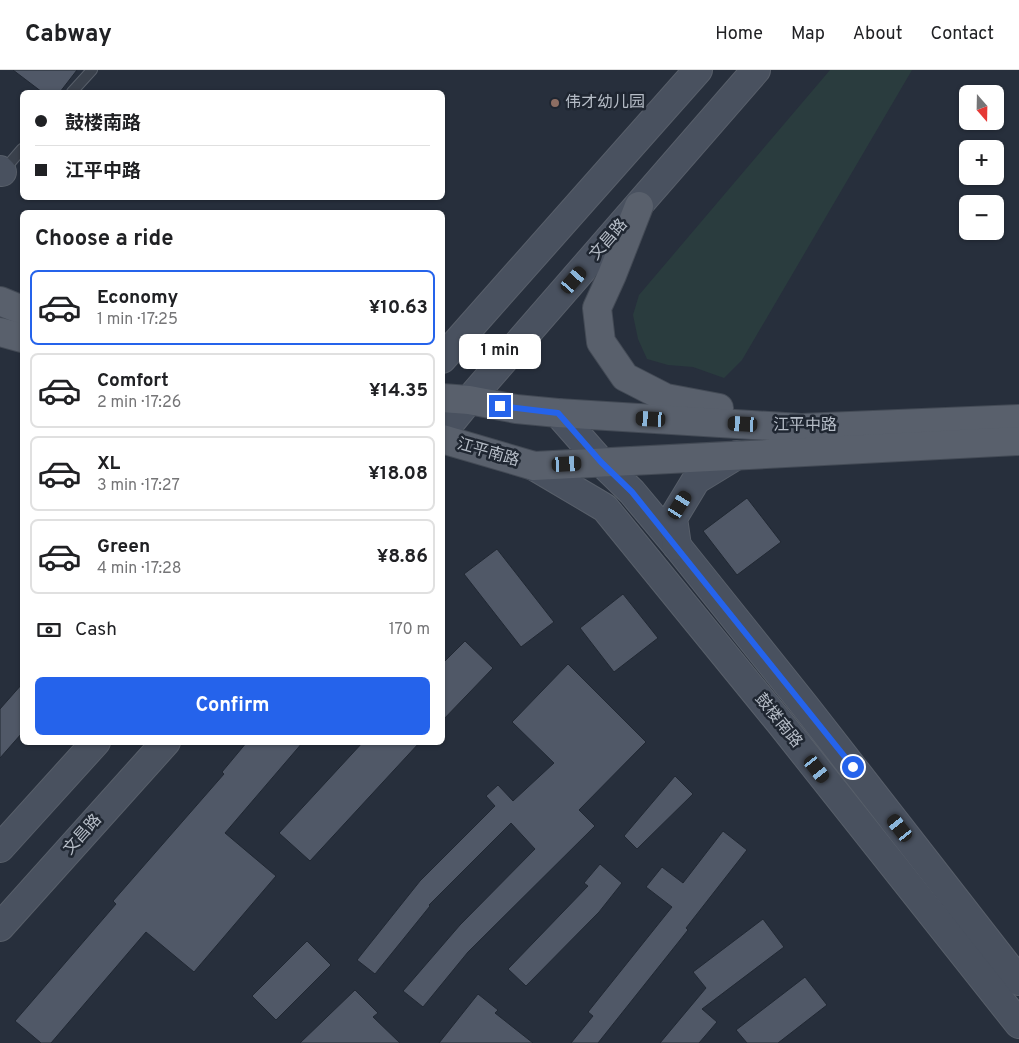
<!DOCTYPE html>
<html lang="en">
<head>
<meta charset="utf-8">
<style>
	:root { --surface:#fff; --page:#f2f2f2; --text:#202124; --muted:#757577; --line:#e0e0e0; --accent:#2563eb }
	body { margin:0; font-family:Overpass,"Noto Sans SC",sans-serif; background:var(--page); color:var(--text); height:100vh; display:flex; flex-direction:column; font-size:19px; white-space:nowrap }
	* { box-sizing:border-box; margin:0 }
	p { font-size:16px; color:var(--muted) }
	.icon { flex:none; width:28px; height:28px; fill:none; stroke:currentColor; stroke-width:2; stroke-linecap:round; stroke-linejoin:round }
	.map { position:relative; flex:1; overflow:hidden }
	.panel { position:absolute; left:20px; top:140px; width:425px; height:535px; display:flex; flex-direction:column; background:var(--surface); border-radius:8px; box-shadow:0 1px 4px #0004 }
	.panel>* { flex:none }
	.hud { position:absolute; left:20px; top:20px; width:425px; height:110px; border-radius:8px; box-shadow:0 1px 4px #0004; display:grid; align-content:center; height:110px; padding:0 15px; background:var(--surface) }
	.needle { width:32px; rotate:160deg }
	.tools { position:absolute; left:959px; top:15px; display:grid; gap:10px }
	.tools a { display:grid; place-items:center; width:45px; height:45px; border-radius:8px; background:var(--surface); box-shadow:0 1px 4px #0004; font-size:25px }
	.end { position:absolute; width:22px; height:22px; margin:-11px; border:6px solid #2563eb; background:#fff; box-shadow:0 0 0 2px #fff }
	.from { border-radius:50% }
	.bubble { position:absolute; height:35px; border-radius:8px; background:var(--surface); box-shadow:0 1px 4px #0004; font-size:16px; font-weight:700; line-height:35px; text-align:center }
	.car { position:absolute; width:15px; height:30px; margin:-15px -8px; border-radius:6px; box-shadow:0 0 4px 1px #0007; background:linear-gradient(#222 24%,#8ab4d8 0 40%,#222 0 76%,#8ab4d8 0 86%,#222 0) }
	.hud b { display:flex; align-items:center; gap:18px; height:48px; font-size:19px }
	.hud b+b { border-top:1px solid var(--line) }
	.hud i { width:12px; height:12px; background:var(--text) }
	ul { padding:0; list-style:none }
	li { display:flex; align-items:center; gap:15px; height:75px; margin:0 10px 8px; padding:0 5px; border:2px solid var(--line); border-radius:8px }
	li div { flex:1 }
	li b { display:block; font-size:19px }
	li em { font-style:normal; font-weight:700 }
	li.current { border-color:var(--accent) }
	li>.icon { width:45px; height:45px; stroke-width:1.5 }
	h2 { padding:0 15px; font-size:22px; line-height:60px }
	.pay { display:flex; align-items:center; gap:12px; height:55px; padding:0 15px; font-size:19px }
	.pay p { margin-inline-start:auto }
	.button { display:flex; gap:10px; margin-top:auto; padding:10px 15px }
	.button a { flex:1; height:58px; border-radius:8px; background:var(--accent); color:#fff; font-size:20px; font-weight:700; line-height:58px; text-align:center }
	header { display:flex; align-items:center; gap:30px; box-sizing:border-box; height:70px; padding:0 25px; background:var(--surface); border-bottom:1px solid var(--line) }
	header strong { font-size:24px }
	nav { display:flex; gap:28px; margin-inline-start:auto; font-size:18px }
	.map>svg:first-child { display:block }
	.green { fill:#2a3c3e }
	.building { fill:#505867; stroke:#212833 }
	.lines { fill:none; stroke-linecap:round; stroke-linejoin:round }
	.lane-casing { stroke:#585f6a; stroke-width:12 }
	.secondary-casing { stroke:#585f6a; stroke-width:30 }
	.primary-casing { stroke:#434a55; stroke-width:30 }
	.lane { stroke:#3a414c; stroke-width:10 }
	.secondary { stroke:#49515f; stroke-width:28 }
	.primary { stroke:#59606c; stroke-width:28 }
	.route { stroke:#2563eb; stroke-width:6 }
	.education-dot { fill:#8d6e63; stroke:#1f2631; stroke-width:2 }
	.labels { text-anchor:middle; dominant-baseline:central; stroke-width:5; stroke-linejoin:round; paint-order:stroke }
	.poi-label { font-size:16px; fill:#b6bdc7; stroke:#1f2631; text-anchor:start }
	.street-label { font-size:16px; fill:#b6bdc7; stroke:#1f2631 }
</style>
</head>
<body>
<header>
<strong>Cabway</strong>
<nav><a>Home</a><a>Map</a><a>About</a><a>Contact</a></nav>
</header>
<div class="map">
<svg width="1019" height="973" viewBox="0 0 1019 973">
	<rect width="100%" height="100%" fill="#272f3c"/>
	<!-- green -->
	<polygon class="green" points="830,0 912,0 742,290 724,308 693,297 668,295 647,289 638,269 633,245 639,225"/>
	<!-- building -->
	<g class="building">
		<polygon points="13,0 77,0 60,22 42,22"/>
		<polygon points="747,428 781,472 737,505 703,461"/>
		<polygon points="497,479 554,552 521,577 464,504"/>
		<polygon points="623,524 658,568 614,602 580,558"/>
		<polygon points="465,571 493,598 442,651 442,594"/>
		<polygon points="568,594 646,672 579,740 595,756 468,882 423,937 403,921 460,855 535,779 511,753 429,835 430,836 375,904 357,890 420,811 495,736 486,726 498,715 513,731 554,693 512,652"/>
		<polygon points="22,614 22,663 0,688 0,639"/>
		<polygon points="247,672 303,672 225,763 276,806 194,902 146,862 51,973 41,973 15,951 116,834 113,831 224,704 222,702"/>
		<polygon points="363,672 420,672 310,791 279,763"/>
		<polygon points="675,706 693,724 637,779 624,766"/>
		<polygon points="723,761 747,780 686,858 688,860 598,973 571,973 593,946 588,942 672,837 646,817 662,797 683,813"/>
		<polygon points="600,794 622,813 599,842 526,916 508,899 588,816 584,813"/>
		<polygon points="763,849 784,877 702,939 717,952 699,973 660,973 706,918 693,902"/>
		<polygon points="307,871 331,895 276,950 252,926"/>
		<polygon points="805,907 827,935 778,973 747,973 736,960"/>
		<polygon points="355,920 378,943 373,947 400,973 300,973"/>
		<polygon points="478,924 498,940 495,943 533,973 439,973"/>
	</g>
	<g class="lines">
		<!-- lane casing -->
		<g class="lane-casing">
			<g id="lane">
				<polyline points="72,22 92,0"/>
				<polyline points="3,101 22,79"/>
			</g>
		</g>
		<!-- secondary casing -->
		<g class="secondary-casing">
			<g id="secondary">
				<polyline points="0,100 2,102"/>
				<polyline points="442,289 698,0"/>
				<polyline points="558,343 601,392 632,422 677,476 805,636 1019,911"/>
				<polyline points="442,363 469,330 756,0"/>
				<polyline points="534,396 605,438 781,654 1019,954"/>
				<polyline points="677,476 673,448 696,410 737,385"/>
				<polyline points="0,778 96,672"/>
				<polyline points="0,857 166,672"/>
			</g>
		</g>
		<!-- primary casing -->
		<g class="primary-casing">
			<g id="primary">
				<polyline points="639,136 612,205 597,238 601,272 625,307 666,328 719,338"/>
				<polyline points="0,231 22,240"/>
				<polyline points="0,262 22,268"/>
				<polyline points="442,328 469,330 516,339 558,343 801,358 1019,349"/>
				<polyline points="442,369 534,396 1019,371"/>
			</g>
		</g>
		<!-- lane -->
		<use href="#lane" class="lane"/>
		<!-- secondary -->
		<use href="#secondary" class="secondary"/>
		<!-- primary -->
		<use href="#primary" class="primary"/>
	</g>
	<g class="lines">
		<!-- route -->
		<polyline class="route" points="500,336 558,343 601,392 632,422 853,697"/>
	</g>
	<!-- markers -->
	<circle class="education-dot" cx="555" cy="33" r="5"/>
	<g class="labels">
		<!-- poi labels -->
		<g class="poi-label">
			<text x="565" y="33">伟才幼儿园</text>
		</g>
		<!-- street labels -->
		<g class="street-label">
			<text transform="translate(609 170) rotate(-49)">文昌路</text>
			<text x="805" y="356">江平中路</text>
			<text transform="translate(488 383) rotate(16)">江平南路</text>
			<text transform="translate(778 651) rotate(51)">鼓楼南路</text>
			<text transform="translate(83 765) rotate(-48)">文昌路</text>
		</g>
	</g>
</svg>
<div class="tools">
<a><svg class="needle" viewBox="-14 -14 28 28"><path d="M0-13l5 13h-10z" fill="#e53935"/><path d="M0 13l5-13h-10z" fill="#757577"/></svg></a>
<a>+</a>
<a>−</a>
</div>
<i class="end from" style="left:853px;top:697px"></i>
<i class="end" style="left:500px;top:336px"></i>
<div class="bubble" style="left:459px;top:264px;width:82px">1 min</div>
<i class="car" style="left:574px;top:210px;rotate:41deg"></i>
<i class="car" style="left:651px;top:349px;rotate:273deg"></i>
<i class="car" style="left:743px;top:354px;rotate:273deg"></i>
<i class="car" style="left:567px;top:394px;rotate:87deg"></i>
<i class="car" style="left:680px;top:435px;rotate:32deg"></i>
<i class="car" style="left:817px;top:699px;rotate:142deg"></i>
<i class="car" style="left:900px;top:758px;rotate:322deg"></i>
<div class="hud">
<b><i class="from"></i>鼓楼南路</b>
<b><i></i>江平中路</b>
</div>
<section class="panel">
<h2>Choose a ride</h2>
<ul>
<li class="current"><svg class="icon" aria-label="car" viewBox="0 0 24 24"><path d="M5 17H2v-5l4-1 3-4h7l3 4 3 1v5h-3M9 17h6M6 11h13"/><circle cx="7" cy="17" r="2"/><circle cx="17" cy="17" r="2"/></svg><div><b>Economy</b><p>1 min · 17:25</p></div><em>¥10.63</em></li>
<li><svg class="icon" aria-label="car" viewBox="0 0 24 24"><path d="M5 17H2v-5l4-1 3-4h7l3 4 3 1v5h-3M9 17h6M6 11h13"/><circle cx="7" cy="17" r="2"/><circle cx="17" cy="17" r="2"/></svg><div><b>Comfort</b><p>2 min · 17:26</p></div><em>¥14.35</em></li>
<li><svg class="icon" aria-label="car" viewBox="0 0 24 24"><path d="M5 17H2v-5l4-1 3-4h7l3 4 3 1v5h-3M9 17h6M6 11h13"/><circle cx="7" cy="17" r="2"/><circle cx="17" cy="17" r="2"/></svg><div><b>XL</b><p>3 min · 17:27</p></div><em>¥18.08</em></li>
<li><svg class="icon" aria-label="car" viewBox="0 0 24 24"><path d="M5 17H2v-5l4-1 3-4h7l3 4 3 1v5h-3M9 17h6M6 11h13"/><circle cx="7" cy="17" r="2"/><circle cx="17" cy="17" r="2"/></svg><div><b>Green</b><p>4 min · 17:28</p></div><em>¥8.86</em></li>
</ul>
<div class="pay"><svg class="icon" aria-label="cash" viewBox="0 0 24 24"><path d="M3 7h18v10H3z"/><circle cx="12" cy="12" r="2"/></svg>Cash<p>170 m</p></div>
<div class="button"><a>Confirm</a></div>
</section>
</div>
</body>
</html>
